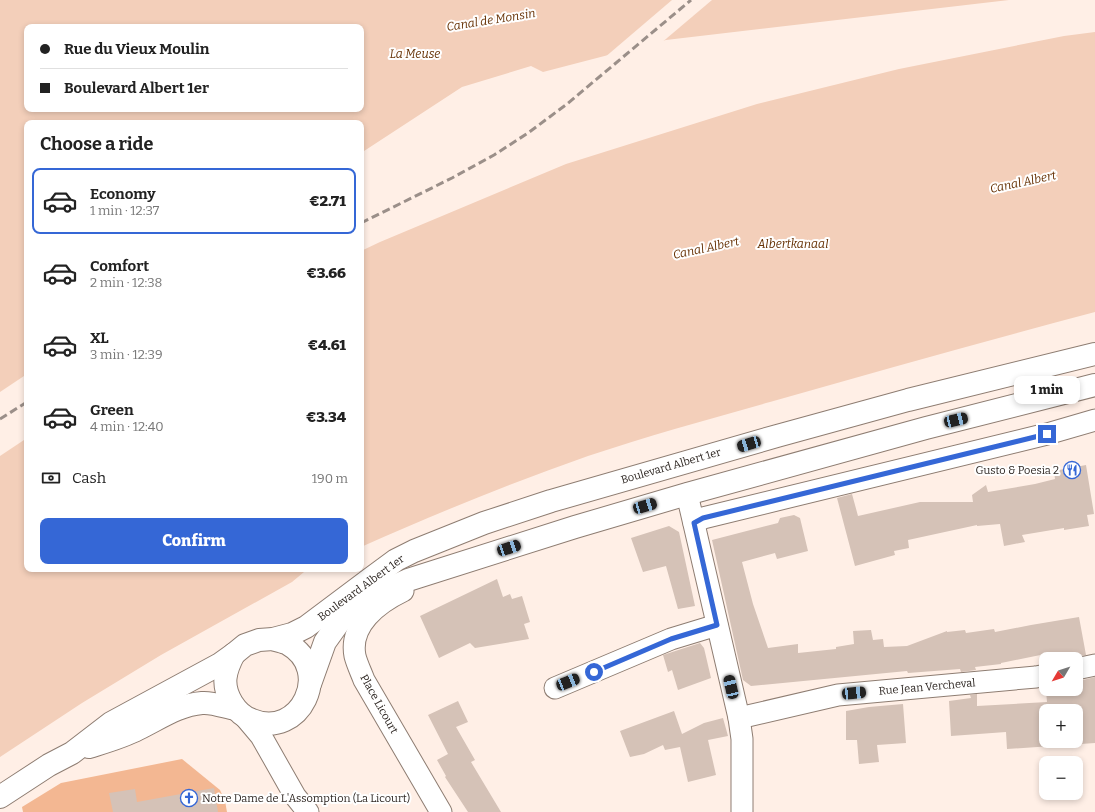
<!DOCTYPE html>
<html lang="en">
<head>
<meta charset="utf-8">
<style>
	:root { --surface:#fff; --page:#f2f2f2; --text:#222; --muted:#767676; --line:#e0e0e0; --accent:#3567d6 }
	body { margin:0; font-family:Bitter,serif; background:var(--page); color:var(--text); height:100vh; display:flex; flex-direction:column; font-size:15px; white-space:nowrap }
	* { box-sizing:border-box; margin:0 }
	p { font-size:13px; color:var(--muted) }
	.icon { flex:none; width:22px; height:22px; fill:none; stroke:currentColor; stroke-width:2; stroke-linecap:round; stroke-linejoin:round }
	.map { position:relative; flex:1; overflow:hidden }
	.panel { position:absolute; left:24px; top:120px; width:340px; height:452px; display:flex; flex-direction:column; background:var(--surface); border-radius:8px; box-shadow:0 2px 6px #0003 }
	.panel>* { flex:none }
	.top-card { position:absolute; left:24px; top:24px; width:340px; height:88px; border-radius:8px; box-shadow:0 2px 6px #0003; display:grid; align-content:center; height:88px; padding:0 16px; background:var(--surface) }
	.needle { width:26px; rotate:231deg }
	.fabs { position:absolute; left:1039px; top:652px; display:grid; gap:8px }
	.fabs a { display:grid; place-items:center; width:44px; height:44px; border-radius:8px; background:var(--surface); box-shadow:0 2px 6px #0003; font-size:20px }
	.end { position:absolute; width:18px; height:18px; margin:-9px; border:5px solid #3567d6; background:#fff; box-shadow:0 0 0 2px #fff }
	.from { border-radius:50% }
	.bubble { position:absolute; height:28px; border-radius:8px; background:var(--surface); box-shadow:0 2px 6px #0003; font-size:13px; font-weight:800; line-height:28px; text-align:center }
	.car { position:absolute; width:12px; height:24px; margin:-12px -6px; border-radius:5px; box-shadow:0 0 3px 1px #0007; background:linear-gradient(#222 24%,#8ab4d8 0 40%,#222 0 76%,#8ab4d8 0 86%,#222 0) }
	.top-card b { display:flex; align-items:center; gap:14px; height:38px; font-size:15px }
	.top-card b+b { border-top:1px solid var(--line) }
	.top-card i { width:10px; height:10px; background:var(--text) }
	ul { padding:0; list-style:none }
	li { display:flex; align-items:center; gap:12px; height:66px; margin:0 8px 6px; padding:0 8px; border:2px solid transparent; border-radius:8px }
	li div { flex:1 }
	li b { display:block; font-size:15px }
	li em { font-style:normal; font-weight:800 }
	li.current { border-color:var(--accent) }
	li>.icon { width:36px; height:36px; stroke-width:1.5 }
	h2 { padding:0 16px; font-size:18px; line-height:48px }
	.pay { display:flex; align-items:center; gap:10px; height:44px; padding:0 16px; font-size:15px }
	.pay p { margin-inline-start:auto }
	.button { display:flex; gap:8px; margin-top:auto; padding:8px 16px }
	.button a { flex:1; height:46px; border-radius:8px; background:var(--accent); color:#fff; font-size:16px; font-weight:800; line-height:46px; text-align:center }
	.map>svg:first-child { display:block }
	.green { fill:#f3b792 }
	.water { fill:#f3cfba; fill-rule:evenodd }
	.pier { fill:#ffefe6 }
	.building { fill:#d5c2b7; fill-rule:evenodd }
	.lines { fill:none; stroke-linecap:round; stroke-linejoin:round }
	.minor-casing { stroke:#8e7d72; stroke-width:23 }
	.major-casing { stroke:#8e7d72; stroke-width:24 }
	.minor { stroke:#fff; stroke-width:21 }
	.major { stroke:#fff; stroke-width:22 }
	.rail { stroke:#9b8f89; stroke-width:3; stroke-dasharray:8 4; stroke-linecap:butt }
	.route { stroke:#3567d6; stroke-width:5 }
	.labels { text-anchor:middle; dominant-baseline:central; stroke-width:4; stroke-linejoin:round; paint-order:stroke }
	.street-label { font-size:11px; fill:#2e2723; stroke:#fff }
	.poi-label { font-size:11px; fill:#2e2723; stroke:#fff; text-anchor:end }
	.water-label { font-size:12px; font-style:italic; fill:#663104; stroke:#fff }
</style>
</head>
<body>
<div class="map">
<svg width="1095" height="812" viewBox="0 0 1095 812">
	<rect width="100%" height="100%" fill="#ffefe6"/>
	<!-- green -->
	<polygon class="green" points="182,759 220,790 225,801 227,812 23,812 22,807 61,783"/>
	<!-- water -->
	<g class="water">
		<path d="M0 0H1009L666 40 543 72 531 66 462 87 361 153V123H27V374L0 392ZM27 27H361V109H27Z"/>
		<path d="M1095 32V312C986 341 878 371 770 402 709 419 648 436 588 456 511 483 435 514 361 547V251L380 242 566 164 757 104 899 69 1064 36Z"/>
		<polygon points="27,438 27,569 310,569 304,572 292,582 161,655 82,703 0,757 0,456"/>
	</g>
	<!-- pier -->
	<polygon class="pier" points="672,0 712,0 660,44 604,58"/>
	<!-- building -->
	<g class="building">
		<polygon points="1086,465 1094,514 1087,515 1089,526 1064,530 1064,528 1022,535 1025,542 1004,546 1000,524 977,526 977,525 908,540 909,548 894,551 895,555 855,566 837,498 852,494 858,516 920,502 973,502 972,495 986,485 988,492 1035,484 1055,479 1054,471"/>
		<polygon points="794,515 800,518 808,551 777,559 775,553 742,562 753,604 768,648 798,644 798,653 836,649 836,647 854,644 853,631 871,630 873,640 883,639 884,647 907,646 947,631 947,632 965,630 966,633 994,629 995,632 1031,625 1079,617 1086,655 1073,657 1057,658 1055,652 1001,663 1001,664 975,667 976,670 961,672 960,669 908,673 907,671 751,686 743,680 712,540 778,523 780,518"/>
		<polygon points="669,526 679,532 695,606 678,609 666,566 643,572 631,538"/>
		<polygon points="497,579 503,597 510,594 512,599 522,596 530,622 524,624 529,639 475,648 470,643 439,658 420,616"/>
		<polygon points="700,643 704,648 711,678 678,690 672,670 668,672 663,655"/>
		<path d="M1095 677V743L1007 749 1006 732 951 736 949 701 971 698 970 695 977 694V706L1047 702 1046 691 1080 689 1079 681ZM1046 711H1076V741H1046Z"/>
		<polygon points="458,701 468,722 456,727 475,760 471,762 501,812 468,812 445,777 446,776 437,760 448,754 428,715"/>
		<polygon points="903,704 906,743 877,745 879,762 859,764 857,740 846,740 846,711 869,707"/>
		<polygon points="674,711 682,734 704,723 723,718 728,736 708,740 716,775 688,782 680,747 665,750 663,745 644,754 630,757 620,731"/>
		<polygon points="214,788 218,812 113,812 109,793 135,789 137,802"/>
	</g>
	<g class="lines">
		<!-- minor casing -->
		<g class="minor-casing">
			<g id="minor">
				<polyline points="687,494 739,718 742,739 742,812"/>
				<polyline points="694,523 703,518 1047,434 1095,420"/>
				<path d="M403 591C378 603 349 625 355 656 357 664 361 672 364 680L441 812"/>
				<polyline points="1076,669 1095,665"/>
				<polyline points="555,688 671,639 717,625"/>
				<polyline points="245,717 261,736 295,796 308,812"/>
				<polyline points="739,718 838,695 1036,677 1046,675"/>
			</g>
		</g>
		<!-- major casing -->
		<g class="major-casing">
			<g id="major">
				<path d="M234 654C225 671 221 685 232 703 237 711 243 717 252 720 300 740 334 670 288 644 284 642 278 641 273 639"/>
				<polyline points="310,684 325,642 340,621 357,606 370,597 408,580 575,527 687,494 926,428 1095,385"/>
				<path d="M89 747C105 742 123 737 138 729 159 719 178 705 202 703 212 702 225 707 235 709"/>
				<polyline points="0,797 49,765 72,753 111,723 220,664 234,654 245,645 259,640 273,639 292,634 306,627 370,579 396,560 414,551 484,523 551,501 777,436 908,400 1095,354"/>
			</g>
		</g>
		<!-- minor -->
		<use href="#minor" class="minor"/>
		<!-- major -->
		<use href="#major" class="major"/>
		<!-- rail -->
		<g class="rail">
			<polyline points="361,223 452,178 494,155 528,133 567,104 691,0"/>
			<polyline points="0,419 27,402"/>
		</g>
	</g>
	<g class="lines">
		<!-- route -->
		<polyline class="route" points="594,672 671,639 717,625 694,523 703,518 1047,434"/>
	</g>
	<!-- icons -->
	<defs>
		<g id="restaurant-ring" transform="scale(0.9)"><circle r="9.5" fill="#fff" stroke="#3567d6" stroke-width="1.5"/><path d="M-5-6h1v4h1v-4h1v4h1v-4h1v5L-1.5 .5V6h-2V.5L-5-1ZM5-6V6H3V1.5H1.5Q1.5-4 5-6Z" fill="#3567d6"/></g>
		<g id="church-ring" transform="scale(0.9)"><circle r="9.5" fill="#fff" stroke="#3567d6" stroke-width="1.5"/><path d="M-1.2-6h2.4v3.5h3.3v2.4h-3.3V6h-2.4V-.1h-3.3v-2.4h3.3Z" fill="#3567d6"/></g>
	</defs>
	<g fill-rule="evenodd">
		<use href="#restaurant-ring" x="1072" y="470"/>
		<use href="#church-ring" x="189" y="798"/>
	</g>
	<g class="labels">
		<!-- street labels -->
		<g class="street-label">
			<text transform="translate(671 466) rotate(-16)">Boulevard Albert 1er</text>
			<text transform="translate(361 588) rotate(-36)">Boulevard Albert 1er</text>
			<text transform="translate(927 687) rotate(-5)">Rue Jean Vercheval</text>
			<text transform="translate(379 704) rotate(61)">Place Licourt</text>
		</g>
		<!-- poi labels -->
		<g class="poi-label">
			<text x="1059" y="470">Gusto &amp; Poesia 2</text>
			<text x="202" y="798" text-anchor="start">Notre Dame de L'Assomption (La Licourt)</text>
		</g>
		<!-- water labels -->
		<g class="water-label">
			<text transform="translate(491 20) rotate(-9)">Canal de Monsin</text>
			<text x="415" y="54">La Meuse</text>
			<text transform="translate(1023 182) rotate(-12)">Canal Albert</text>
			<text x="793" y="244">Albertkanaal</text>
			<text transform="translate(706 248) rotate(-12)">Canal Albert</text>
		</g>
	</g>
</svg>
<div class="fabs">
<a><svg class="needle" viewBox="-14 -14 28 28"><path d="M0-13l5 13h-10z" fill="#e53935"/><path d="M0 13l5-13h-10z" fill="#767676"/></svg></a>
<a>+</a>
<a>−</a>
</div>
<i class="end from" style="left:594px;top:672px"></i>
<i class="end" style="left:1047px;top:434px"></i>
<div class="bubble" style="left:1014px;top:376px;width:66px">1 min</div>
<i class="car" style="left:956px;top:420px;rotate:77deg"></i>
<i class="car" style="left:749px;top:444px;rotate:254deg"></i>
<i class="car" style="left:645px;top:506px;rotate:74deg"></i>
<i class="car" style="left:509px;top:548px;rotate:72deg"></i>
<i class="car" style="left:568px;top:682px;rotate:68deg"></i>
<i class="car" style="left:731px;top:687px;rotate:347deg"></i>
<i class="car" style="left:854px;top:693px;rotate:85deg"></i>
<div class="top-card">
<b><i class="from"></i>Rue du Vieux Moulin</b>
<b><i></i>Boulevard Albert 1er</b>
</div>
<section class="panel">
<h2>Choose a ride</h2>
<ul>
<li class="current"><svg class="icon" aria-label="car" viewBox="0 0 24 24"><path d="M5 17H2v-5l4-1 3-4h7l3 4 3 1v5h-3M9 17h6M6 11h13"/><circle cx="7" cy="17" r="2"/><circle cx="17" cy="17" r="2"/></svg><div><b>Economy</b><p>1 min · 12:37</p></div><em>€2.71</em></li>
<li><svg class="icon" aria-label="car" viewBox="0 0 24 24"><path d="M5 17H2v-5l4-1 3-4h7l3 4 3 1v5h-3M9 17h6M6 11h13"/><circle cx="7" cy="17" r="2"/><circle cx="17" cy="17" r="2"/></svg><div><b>Comfort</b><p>2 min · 12:38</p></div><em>€3.66</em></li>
<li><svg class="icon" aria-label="car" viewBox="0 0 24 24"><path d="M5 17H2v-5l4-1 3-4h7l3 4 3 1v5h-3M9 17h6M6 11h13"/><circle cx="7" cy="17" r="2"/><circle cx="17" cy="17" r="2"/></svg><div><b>XL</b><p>3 min · 12:39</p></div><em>€4.61</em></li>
<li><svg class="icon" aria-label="car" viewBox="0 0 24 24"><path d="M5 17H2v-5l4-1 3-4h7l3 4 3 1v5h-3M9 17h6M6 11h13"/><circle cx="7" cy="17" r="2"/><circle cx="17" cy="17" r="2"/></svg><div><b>Green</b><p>4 min · 12:40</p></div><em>€3.34</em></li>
</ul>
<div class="pay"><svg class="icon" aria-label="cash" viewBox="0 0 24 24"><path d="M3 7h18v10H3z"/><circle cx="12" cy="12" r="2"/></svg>Cash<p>190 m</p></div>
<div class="button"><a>Confirm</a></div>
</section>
</div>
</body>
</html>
